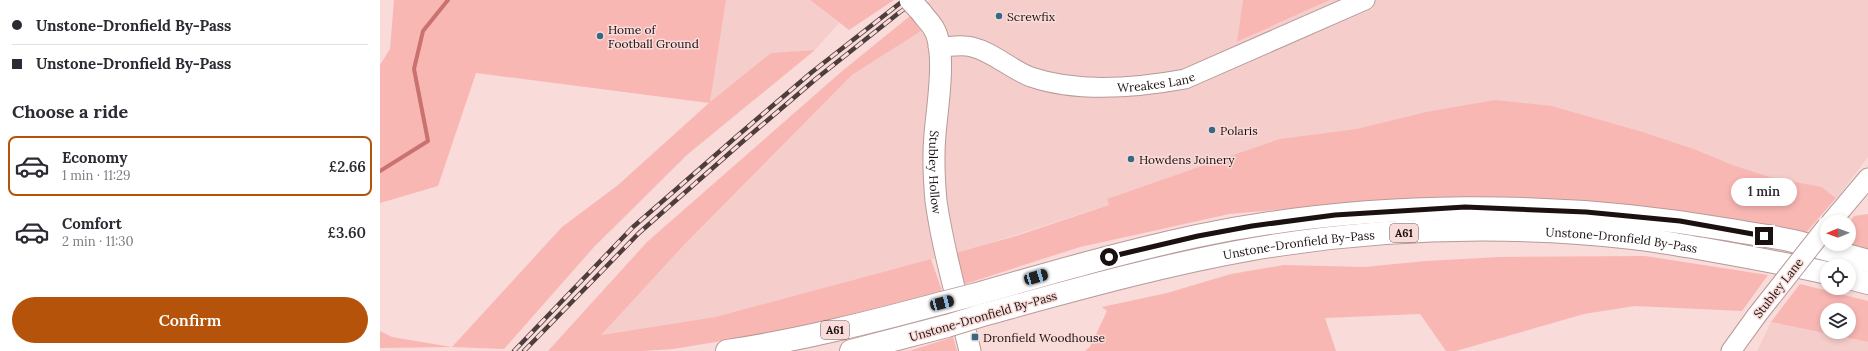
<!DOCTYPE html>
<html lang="en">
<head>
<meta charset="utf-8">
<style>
	:root { --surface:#fff; --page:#f7f7f7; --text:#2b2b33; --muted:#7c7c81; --line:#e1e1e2; --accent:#b45309 }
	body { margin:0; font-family:Lora,serif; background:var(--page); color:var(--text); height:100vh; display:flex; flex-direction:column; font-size:15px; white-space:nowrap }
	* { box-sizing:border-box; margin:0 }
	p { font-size:13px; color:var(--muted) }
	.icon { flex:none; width:22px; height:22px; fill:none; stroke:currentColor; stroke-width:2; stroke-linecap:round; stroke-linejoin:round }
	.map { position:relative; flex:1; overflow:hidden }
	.panel { display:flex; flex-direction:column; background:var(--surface); width:380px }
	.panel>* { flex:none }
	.top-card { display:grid; align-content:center; height:88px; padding:0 12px; background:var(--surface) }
	.needle { width:26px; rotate:269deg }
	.fabs { position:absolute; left:1440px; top:215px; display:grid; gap:8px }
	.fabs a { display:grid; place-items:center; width:36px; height:36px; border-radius:50%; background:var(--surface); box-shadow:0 2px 6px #0003; font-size:20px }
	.end { position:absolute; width:18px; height:18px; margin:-9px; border:5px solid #1b1110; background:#fff; box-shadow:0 0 0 2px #fff }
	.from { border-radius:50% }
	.bubble { position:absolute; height:28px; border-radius:14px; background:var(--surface); box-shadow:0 2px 6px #0003; font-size:13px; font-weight:600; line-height:28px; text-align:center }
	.car { position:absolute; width:12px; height:24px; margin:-12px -6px; border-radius:5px; box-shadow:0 0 3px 1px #0007; background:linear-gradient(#222 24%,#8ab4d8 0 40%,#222 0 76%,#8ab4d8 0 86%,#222 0) }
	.top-card b { display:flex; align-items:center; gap:14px; height:38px; font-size:15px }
	.top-card b+b { border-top:1px solid var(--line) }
	.top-card i { width:10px; height:10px; background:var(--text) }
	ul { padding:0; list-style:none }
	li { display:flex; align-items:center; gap:12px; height:60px; margin:0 8px 6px; padding:0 4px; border:2px solid transparent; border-radius:8px }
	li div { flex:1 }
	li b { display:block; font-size:15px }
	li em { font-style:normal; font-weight:600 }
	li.active { border-color:var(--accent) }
	li>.icon { width:36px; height:36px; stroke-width:1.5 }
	h2 { padding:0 12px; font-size:18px; line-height:48px }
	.button { display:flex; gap:8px; margin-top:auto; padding:8px 12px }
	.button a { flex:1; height:46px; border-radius:24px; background:var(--accent); color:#fff; font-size:16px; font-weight:600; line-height:46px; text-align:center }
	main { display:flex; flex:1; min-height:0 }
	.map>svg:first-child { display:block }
	.built { fill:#f5cecc }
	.green { fill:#f9b7b4; fill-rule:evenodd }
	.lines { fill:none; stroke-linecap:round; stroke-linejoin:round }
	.stream { stroke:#c97270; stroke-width:4 }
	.tertiary-casing { stroke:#b79a99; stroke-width:21 }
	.secondary-casing { stroke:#b79a99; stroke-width:23 }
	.trunk-casing { stroke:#b79a99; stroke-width:24 }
	.tertiary { stroke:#fff; stroke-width:19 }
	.secondary { stroke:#fff; stroke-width:21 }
	.trunk { stroke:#fff; stroke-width:22 }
	.rail-casing { stroke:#4d3e3d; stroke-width:4.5 }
	.rail { stroke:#f9dbd9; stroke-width:3; stroke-dasharray:9; stroke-linecap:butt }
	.tertiary-bridge-casing { stroke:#b79a99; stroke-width:21; stroke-linecap:butt }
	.secondary-bridge-casing { stroke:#b79a99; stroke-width:23; stroke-linecap:butt }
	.trunk-bridge-casing { stroke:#b79a99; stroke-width:24; stroke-linecap:butt }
	.tertiary-bridge { stroke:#fff; stroke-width:19 }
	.secondary-bridge { stroke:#fff; stroke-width:21 }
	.trunk-bridge { stroke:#fff; stroke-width:22 }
	.route { stroke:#1b1110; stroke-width:5 }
	.poi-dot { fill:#336984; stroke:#f9dbd9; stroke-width:1.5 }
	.labels { text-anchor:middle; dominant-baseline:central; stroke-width:3; stroke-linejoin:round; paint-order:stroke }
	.shield { fill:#f9dbd9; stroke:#5e4e4c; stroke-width:1 }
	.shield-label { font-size:11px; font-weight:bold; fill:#1b1110 }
	.poi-label { font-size:12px; fill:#1b1110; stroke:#f9dbd9; text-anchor:start }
	.street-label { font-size:12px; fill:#1b1110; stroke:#f9dbd9 }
</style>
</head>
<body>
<main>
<section class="panel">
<div class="top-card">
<b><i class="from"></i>Unstone-Dronfield By-Pass</b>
<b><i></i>Unstone-Dronfield By-Pass</b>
</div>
<h2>Choose a ride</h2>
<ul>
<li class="active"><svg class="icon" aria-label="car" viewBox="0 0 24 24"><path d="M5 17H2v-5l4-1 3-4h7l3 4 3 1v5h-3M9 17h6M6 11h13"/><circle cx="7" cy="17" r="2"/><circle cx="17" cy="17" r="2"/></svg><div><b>Economy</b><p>1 min · 11:29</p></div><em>£2.66</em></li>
<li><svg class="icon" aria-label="car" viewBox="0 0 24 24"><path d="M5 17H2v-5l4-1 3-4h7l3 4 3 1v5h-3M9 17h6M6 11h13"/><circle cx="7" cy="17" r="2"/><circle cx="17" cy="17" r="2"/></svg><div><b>Comfort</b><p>2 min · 11:30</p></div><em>£3.60</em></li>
</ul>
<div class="button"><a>Confirm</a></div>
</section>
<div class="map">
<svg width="1488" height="351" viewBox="0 0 1488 351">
	<rect width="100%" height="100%" fill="#f9dbd9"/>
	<!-- built -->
	<g class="built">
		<polygon points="106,0 430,0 459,23 435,50 391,54 330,102"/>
		<polygon points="551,0 863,0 858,42 950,0 1488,0 1488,157 1457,198 1442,187 1390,177 1353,165 1314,149 1263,132 1172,106 1046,112 976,129 899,139 728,199 729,205 604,245 335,317 220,335 305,244 472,75 540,31 530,16"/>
		<polygon points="1391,322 1488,342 1488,351 1377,351"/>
	</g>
	<!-- green -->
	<g class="green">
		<polygon points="14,0 346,0 330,102 391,53 435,50 308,154 214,247 124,349 72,347 0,348 0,331 12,337 72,347 182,227 238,185 329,103 96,73 58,186 0,203 0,65 10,49"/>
		<polygon points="430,0 514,0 469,30"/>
		<polygon points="863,0 950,0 857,42"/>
		<polygon points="530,16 541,31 472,75 305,244 221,335 335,317 551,259 562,291 409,330 293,349 263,351 168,351 267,242 461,72"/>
		<polygon points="1115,100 1172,106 1263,132 1314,149 1353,165 1390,177 1442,187 1456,198 1425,234 1364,221 1265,207 1166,201 943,206 849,214 800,225 700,247 585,284 575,253 636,236 729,205 727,199 899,139 976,129 1046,112"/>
		<polygon points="1488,214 1488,250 1464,244 1469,244 1469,223 1474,216"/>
		<polygon points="1265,256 1388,275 1362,311 1255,306 1204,314 1076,351 1066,351 1040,314 945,318 956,351 705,351 710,347 727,311 722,307 787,293 851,274 904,265 984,267 1046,261 1119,257"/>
		<path d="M1420 284 1488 301V342L1391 322ZM1447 310H1469V332H1447Z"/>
		<polygon points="573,337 577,351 529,351"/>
	</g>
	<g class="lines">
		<!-- stream -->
		<polyline class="stream" points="0,171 48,141 34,69 43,31 68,0"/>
		<!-- tertiary casing -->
		<g class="tertiary-casing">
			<g id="tertiary">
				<path id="s1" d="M558 47C569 47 582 44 592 47 613 52 630 69 651 77 698 93 756 88 805 79L985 0"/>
				<polyline points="1451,222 1488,178"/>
				<polyline points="1351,351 1377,315"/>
			</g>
		</g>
		<!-- secondary casing -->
		<g class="secondary-casing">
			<g id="secondary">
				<path id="s2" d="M541 12C545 18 551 23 554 29 567 51 557 109 555 134 553 156 554 179 556 201 563 251 578 301 590 351"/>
			</g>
		</g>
		<!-- trunk casing -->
		<g class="trunk-casing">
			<g id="trunk">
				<polyline points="1469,278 1488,283"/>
				<path d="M597 294C670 273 743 252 817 236 990 200 1177 200 1351 230 1371 234 1393 236 1413 241 1438 247 1463 254 1488 261"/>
				<path id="s3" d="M606 314C694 290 782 265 873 249 997 228 1127 224 1253 238 1273 240 1293 244 1312 247 1357 255 1403 263 1447 273"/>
				<path d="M347 351C420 340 491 322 562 303"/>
				<polyline points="471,351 567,326"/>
			</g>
		</g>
		<!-- tertiary -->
		<use href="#tertiary" class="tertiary"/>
		<!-- secondary -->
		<use href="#secondary" class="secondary"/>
		<!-- trunk -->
		<use href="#trunk" class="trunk"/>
		<!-- rail casing -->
		<g class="rail-casing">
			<g id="rail">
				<polyline points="134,351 253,227 356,137 432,72 524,0"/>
				<polyline points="144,351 259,233 361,143 437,78 520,12 538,0"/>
			</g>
		</g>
		<!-- rail -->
		<use href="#rail" class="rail"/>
		<!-- tertiary-bridge casing -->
		<g class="tertiary-bridge-casing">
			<polyline id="tertiary-bridge" points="1377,315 1447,226"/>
		</g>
		<!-- secondary-bridge casing -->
		<g class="secondary-bridge-casing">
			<polyline id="secondary-bridge" points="530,0 541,12"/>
		</g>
		<!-- trunk-bridge casing -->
		<g class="trunk-bridge-casing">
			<g id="trunk-bridge">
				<polyline points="562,303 597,294"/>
				<polyline points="567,326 606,314"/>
			</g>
		</g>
		<!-- tertiary-bridge -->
		<use href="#tertiary-bridge" class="tertiary-bridge"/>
		<!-- secondary-bridge -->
		<use href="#secondary-bridge" class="secondary-bridge"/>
		<!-- trunk-bridge -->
		<use href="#trunk-bridge" class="trunk-bridge"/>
	</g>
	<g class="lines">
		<!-- route -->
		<polyline class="route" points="729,257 818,236 872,226 955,215 1085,207 1206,212 1300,221 1384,236"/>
	</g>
	<!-- markers -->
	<g class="poi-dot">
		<circle cx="619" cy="16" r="4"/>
		<circle cx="220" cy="36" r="4"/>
		<circle cx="832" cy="130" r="4"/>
		<circle cx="751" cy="159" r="4"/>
		<rect x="591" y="333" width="8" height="8" rx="2"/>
	</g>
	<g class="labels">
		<!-- shield labels -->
		<g class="shield">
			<rect x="1010" y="224" width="28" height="18" rx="3"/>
			<rect x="441" y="321" width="28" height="18" rx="3"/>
		</g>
		<g class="shield-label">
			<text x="1024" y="233">A61</text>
			<text x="455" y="330">A61</text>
		</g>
		<!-- poi labels -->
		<g class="poi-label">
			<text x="627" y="16">Screwfix</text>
			<text x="228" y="29">Home of<tspan x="228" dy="14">Football Ground</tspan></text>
			<text x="840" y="130">Polaris</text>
			<text x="759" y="159">Howdens Joinery</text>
			<text x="603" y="337">Dronfield Woodhouse</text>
		</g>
		<!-- street labels -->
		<g class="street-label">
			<text stroke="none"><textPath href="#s1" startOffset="227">Wreakes Lane</textPath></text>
			<text stroke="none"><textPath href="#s2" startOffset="166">Stubley Hollow</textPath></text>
			<text stroke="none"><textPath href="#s3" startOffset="645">Unstone-Dronfield By-Pass</textPath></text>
			<text stroke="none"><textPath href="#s3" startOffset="321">Unstone-Dronfield By-Pass</textPath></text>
			<text transform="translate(1398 288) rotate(-52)">Stubley Lane</text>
			<text transform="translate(603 316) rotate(-16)">Unstone-Dronfield By-Pass</text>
		</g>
	</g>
</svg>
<div class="fabs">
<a><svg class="needle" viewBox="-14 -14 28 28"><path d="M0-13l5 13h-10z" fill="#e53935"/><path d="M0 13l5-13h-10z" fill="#7c7c81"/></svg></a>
<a><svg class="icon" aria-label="locate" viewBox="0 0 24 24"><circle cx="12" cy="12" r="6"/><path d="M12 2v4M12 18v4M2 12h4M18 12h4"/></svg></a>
<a><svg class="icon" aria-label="layers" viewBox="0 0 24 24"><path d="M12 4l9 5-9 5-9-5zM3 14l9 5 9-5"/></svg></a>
</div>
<i class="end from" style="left:729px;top:257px"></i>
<i class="end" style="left:1384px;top:236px"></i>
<div class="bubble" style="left:1351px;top:178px;width:66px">1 min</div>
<i class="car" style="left:656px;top:277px;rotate:74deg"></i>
<i class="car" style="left:562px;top:303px;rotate:75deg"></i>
</div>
</main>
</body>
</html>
